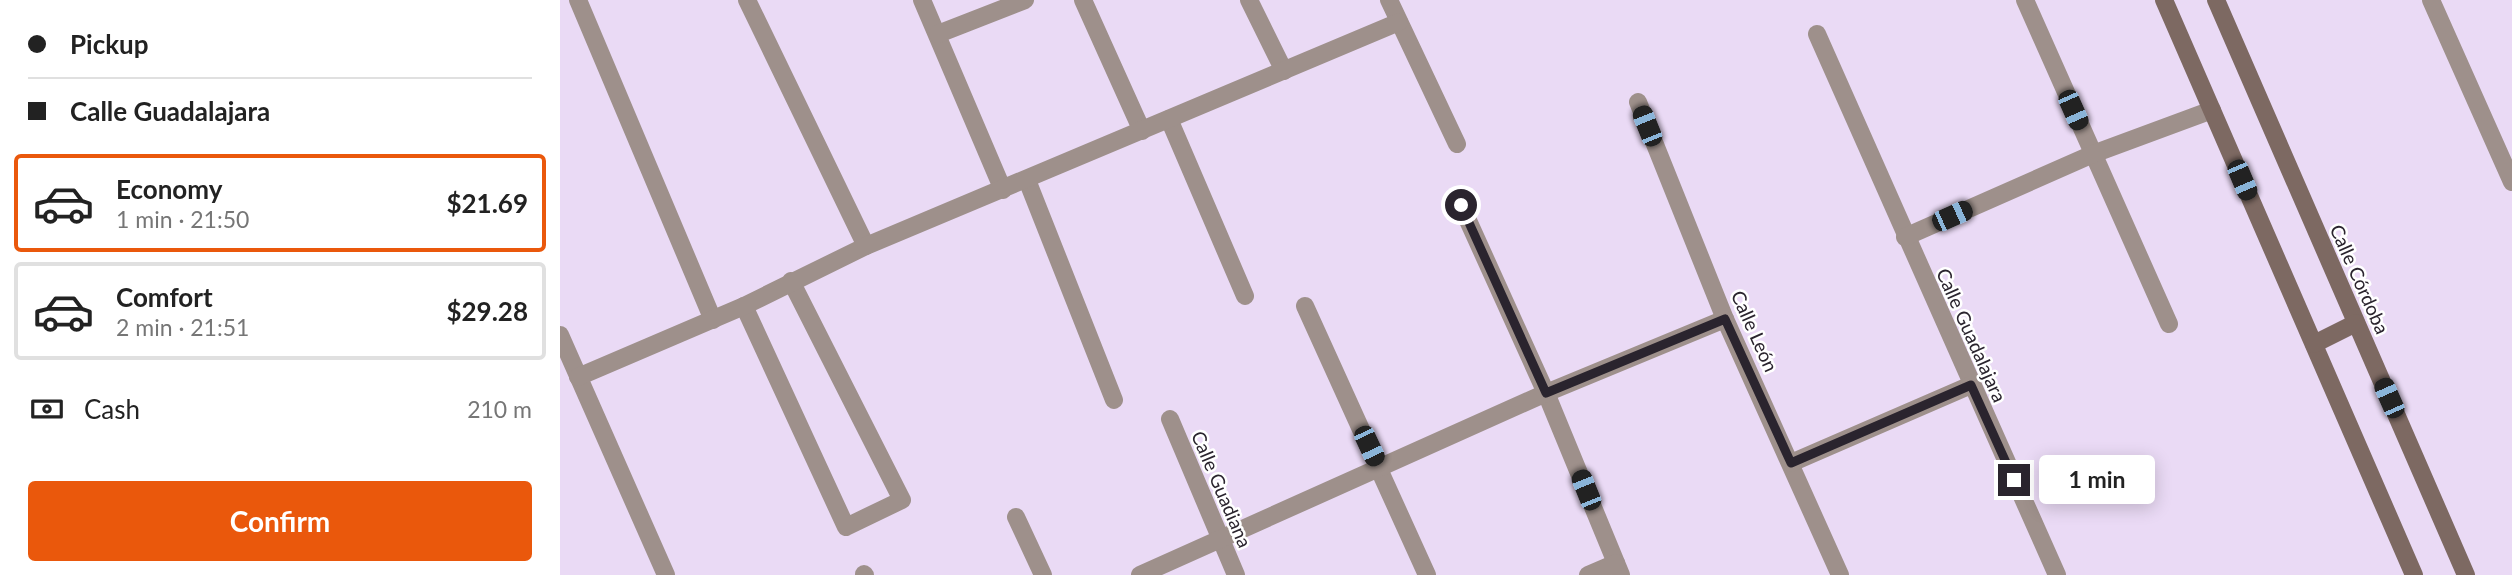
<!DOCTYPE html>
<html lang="en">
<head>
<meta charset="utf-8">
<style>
	:root { --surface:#fff; --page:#f6f6f6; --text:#222; --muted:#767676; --line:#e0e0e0; --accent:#ea580c }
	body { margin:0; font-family:Lato,sans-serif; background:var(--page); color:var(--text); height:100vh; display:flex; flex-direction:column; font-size:26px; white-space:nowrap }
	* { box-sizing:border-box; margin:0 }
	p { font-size:23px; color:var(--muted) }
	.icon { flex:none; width:38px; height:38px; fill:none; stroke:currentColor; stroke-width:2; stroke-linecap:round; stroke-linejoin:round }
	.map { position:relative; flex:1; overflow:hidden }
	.side { display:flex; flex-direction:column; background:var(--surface); width:560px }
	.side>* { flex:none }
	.top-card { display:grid; align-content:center; height:154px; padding:0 28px; background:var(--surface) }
	.end { position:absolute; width:32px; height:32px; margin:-16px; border:9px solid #2a242e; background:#fff; box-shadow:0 0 0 4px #fff }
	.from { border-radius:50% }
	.bubble { position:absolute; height:49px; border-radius:7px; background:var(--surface); box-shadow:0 4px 18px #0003; font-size:23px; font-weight:700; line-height:49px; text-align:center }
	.car { position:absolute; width:21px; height:42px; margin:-21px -10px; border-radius:9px; box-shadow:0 0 5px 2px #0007; background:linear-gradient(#222 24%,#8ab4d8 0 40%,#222 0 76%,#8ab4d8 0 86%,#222 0) }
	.top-card b { display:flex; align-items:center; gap:24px; height:66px; font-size:26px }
	.top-card b+b { border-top:2px solid var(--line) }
	.top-card i { width:18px; height:18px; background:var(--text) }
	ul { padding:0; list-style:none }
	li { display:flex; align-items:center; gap:21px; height:98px; margin:0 14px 10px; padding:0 14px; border:4px solid var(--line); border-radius:7px }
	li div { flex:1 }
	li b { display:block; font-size:26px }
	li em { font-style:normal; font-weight:700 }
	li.on { border-color:var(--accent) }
	li>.icon { width:63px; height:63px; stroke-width:1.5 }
	.pay { display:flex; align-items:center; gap:18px; height:77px; padding:0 28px; font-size:26px }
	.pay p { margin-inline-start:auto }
	.button { display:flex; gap:14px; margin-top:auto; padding:14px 28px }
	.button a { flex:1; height:80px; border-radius:7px; background:var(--accent); color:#fff; font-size:28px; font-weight:700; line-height:80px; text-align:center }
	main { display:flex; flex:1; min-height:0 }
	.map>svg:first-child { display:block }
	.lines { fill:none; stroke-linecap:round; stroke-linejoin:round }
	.street { stroke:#9e908b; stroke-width:18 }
	.secondary { stroke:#7d6962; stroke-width:18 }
	.route { stroke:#2a242e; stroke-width:9 }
	.labels { text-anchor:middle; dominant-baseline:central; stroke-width:5; stroke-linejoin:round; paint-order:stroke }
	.street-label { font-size:19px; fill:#2a242e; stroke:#fff }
</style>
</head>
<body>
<main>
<section class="side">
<div class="top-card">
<b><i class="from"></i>Pickup</b>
<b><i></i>Calle Guadalajara</b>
</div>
<ul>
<li class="on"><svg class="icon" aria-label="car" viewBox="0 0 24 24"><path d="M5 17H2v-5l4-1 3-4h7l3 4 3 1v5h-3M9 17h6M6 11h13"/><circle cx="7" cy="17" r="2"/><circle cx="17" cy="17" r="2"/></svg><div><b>Economy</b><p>1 min · 21:50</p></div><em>$21.69</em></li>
<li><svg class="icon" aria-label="car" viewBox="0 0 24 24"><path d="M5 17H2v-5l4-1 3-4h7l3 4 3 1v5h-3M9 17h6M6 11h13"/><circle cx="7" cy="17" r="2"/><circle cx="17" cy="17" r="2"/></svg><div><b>Comfort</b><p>2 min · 21:51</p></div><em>$29.28</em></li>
</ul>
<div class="pay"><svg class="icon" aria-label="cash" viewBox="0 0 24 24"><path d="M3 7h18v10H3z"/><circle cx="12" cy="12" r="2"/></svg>Cash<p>210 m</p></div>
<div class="button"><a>Confirm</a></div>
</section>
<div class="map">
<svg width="1952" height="575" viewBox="0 0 1952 575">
	<rect width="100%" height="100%" fill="#eadaf5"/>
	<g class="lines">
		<!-- street -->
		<g class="street">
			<polyline points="18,0 153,320"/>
			<polyline points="187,0 306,246"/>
			<polyline points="362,0 443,190"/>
			<polyline points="523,0 582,131"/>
			<polyline points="689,0 724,71"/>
			<polyline points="829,0 897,144"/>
			<polyline points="1465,0 1609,324"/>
			<polyline points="1871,0 1952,182"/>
			<polyline points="378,34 465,0"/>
			<polyline points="1257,34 1497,575"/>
			<polyline points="1078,102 1165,319 1280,575"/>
			<polyline points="609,119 685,296"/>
			<polyline points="467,180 554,400"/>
			<polyline points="901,205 986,393 1061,575"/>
			<polyline points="1345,237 1533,154 1652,110"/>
			<polyline points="184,306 286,527 342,500 231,281"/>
			<polyline points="745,306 867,575"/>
			<polyline points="0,335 106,575"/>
			<polyline points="18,377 184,306 306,246 839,22"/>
			<polyline points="610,419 676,575"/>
			<polyline points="1231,463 1411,385"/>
			<polyline points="456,517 483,575"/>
			<polyline points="304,574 305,575"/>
			<polyline points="580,575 986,393 1165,319"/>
			<polyline points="1028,575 1056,563"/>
		</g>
		<!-- secondary -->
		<g class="secondary">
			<polyline points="1604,0 1854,575"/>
			<polyline points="1656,0 1906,575"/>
			<polyline points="1754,344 1796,323"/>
		</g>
	</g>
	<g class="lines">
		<!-- route -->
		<polyline class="route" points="901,205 986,393 1165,319 1231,463 1411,385 1454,480"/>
	</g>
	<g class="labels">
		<!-- street labels -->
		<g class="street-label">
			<text transform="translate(1800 279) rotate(66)">Calle Córdoba</text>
			<text transform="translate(1195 331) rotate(66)">Calle León</text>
			<text transform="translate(1412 335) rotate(66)">Calle Guadalajara</text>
			<text transform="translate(662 489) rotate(67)">Calle Guadiana</text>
		</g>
	</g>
</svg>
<i class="end from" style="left:901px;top:205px"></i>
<i class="end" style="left:1454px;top:480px"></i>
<div class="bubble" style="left:1479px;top:455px;width:116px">1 min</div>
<i class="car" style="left:1513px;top:110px;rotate:156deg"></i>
<i class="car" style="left:1087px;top:126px;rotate:338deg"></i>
<i class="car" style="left:1682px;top:180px;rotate:157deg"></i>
<i class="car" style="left:1392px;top:216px;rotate:66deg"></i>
<i class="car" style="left:1829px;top:398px;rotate:336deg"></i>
<i class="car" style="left:809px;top:446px;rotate:155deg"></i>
<i class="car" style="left:1026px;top:490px;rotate:338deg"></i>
</div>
</main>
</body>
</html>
